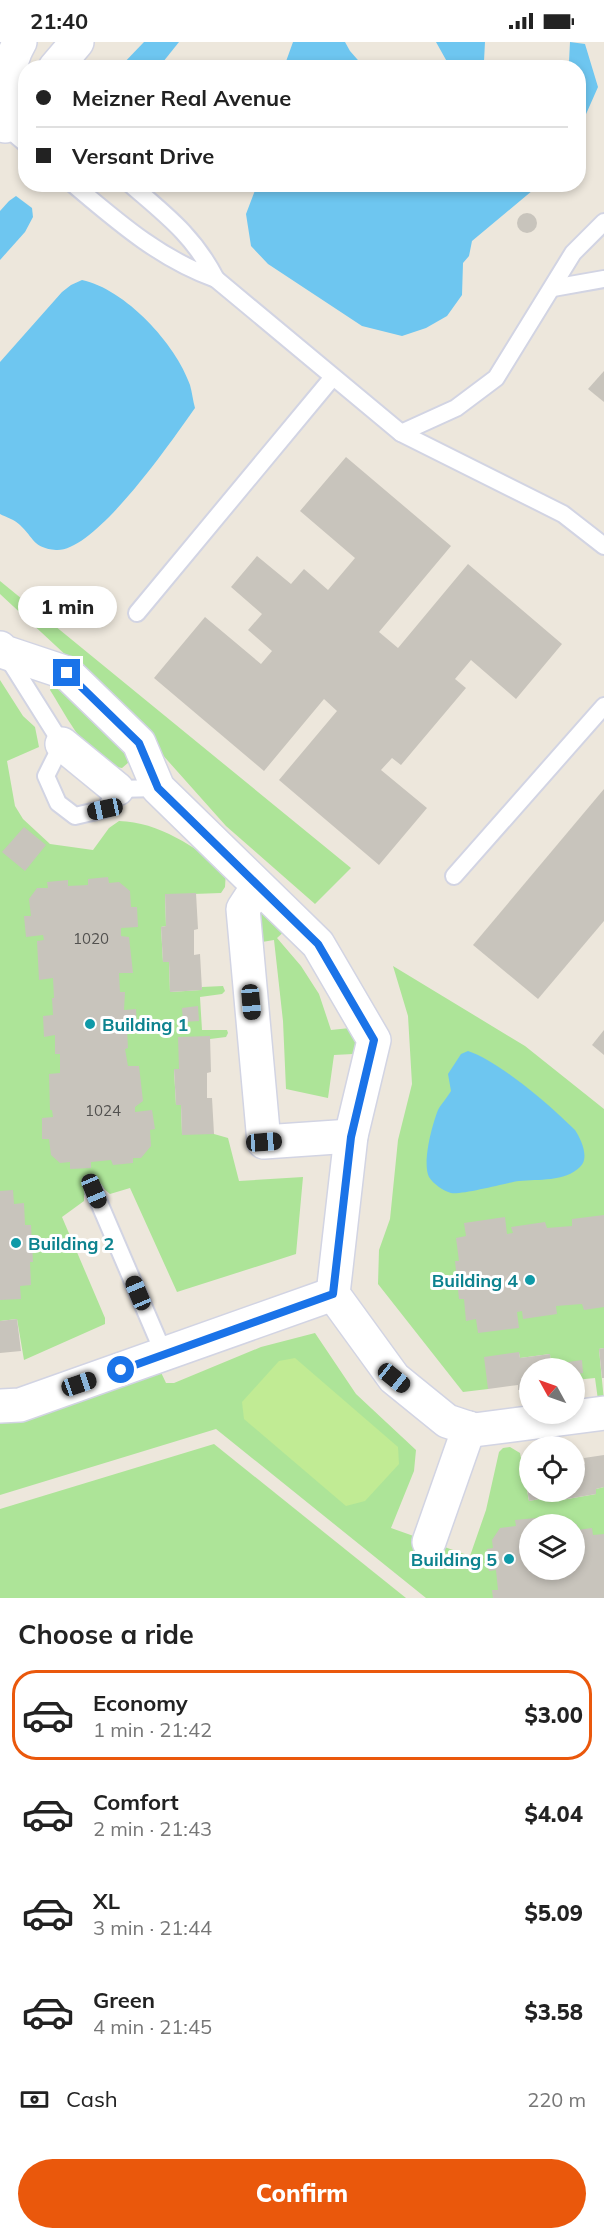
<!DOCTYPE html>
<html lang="en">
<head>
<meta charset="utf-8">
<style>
	:root { --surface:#fff; --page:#f6f6f6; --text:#222; --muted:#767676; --line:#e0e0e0; --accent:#ea580c }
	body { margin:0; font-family:Mulish,sans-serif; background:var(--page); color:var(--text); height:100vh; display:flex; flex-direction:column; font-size:22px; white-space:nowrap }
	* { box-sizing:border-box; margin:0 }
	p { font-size:20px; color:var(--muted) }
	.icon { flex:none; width:33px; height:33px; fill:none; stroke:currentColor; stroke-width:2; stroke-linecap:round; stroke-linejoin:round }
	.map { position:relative; height:1556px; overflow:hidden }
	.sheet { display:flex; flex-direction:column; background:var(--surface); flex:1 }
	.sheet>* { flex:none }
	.top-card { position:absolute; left:18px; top:18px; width:568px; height:132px; border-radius:24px; box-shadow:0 3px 9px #0003; display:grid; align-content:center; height:132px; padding:0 18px; background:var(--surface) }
	.needle { width:39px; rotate:310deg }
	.buttons { position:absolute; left:519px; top:1316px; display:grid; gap:12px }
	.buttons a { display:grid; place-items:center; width:66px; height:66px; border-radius:50%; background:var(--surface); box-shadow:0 3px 9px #0003; font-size:30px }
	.end { position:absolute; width:27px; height:27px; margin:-14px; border:8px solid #1a73e8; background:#fff; box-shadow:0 0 0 3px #fff }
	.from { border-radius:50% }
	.bubble { position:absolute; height:42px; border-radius:21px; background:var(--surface); box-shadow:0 3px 9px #0003; font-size:20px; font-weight:800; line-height:42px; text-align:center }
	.car { position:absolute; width:18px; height:36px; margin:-18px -9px; border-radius:8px; box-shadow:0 0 4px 2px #0007; background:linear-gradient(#222 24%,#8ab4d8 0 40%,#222 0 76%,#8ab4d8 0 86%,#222 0) }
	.top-card b { display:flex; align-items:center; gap:21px; height:57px; font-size:22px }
	.top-card b+b { border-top:2px solid var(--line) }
	.top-card i { width:15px; height:15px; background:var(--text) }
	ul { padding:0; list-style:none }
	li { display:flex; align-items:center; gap:18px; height:90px; margin:0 12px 9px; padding:0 6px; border:3px solid transparent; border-radius:24px }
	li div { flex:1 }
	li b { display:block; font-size:22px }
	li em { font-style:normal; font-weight:800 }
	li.active { border-color:var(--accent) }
	li>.icon { width:54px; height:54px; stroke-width:1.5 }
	h2 { padding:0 18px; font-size:27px; line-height:72px }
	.pay { display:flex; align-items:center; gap:15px; height:66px; padding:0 18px; font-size:22px }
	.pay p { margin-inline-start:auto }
	.cta { display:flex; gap:12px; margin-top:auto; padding:12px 18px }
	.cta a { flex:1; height:69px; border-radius:36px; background:var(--accent); color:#fff; font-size:24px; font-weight:800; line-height:69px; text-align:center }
	.status { display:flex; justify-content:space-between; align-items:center; height:42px; padding:0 30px; background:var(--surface); direction:ltr }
	.status svg { height:16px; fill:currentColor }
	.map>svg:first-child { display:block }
	.green { fill:#ade498; fill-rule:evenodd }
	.pitch { fill:#c1eb94 }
	.water { fill:#6ec6f0 }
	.building { fill:#c8c4bc }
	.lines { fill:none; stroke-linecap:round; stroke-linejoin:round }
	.service-casing { stroke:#d2d4e3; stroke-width:20 }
	.minor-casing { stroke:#d2d4e3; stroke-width:36 }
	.secondary-casing { stroke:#d2d4e3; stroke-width:36 }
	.service { stroke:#fff; stroke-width:16 }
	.minor { stroke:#fff; stroke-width:33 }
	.secondary { stroke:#fff; stroke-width:33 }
	.route { stroke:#1a73e8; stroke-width:8 }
	.culture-dot { fill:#0f9aa8; stroke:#fff; stroke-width:2 }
	.labels { text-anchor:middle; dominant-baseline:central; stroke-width:6; stroke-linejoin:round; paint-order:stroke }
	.number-label { font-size:15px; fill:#52514f }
	.culture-label { font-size:18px; font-weight:bold; fill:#0d838f; stroke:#fff; text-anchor:start }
</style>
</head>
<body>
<div class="status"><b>21:40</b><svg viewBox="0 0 49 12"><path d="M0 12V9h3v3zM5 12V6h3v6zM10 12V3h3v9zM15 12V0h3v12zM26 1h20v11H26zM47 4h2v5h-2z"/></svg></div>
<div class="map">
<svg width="604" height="1556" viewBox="0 0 604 1556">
	<rect width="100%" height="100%" fill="#ede7dc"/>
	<!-- green -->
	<g class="green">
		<polygon points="0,539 351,826 315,862 226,784 111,655 0,552"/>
		<path d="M0 638 23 674 35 685 39 705 7 719 15 764 23 777 50 802 93 808 109 786 119 779C159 780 195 805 226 829L225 845 221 851 165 853 166 884 161 885 163 920H169L170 950 201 948 202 945 223 944 225 949 222 952 200 955 202 988H227L228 991 226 995 210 997V994L179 1027 174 1028 176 1063H181L182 1092H214L228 1096 239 1139 303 1135 296 1212 177 1250 130 1146 110 1152 103 1146 84 1153V1159L62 1175 105 1276V1282L24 1318 17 1277 0 1279Z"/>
		<path d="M56 638 133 711 129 720 122 726C89 722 66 673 50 648L52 641Z"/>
		<polygon points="269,865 288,886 277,896 301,924 319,952 331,988 350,986 356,990 357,1008 353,1012 334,1013 328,1056 286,1047 283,979 274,898 256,901 259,872"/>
		<polygon points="393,924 525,1004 604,1067 604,1306 599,1307 604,1359 598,1358 595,1336 575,1338 574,1326 551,1326 550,1312 520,1316 519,1311 488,1347 463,1350 378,1242 379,1208 390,1177 398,1098 412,1042 408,974"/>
		<path d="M315 1291 356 1352 416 1408 414 1429 391 1486 470 1514 486 1468 499 1410 503 1406 510 1405 520 1411 529 1459 560 1453 562 1458 596 1452V1447L604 1445V1556H426L216 1387 0 1453V1373L157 1322 166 1341H174L261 1305ZM530 1482H574V1527H530Z"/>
		<polygon points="214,1402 406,1556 0,1556 0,1467"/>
	</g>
	<!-- pitch -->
	<polygon class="pitch" points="295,1316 398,1405 399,1422 365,1459 346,1464 244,1377 242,1360 279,1319"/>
	<!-- water -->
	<g class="water">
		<polygon points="144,0 179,0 159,25 120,25"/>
		<polygon points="293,0 345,0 350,9 364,25 284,25"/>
		<polygon points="436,0 485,0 484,19 486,25 450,25"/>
		<polygon points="570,0 585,2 598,45 579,88 579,26 571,25 569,20"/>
		<polygon points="257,143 257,142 539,143 472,199 469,214 463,221 462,253 447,274 426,286 402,294 362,284 268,222 251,204 246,172"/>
		<polygon points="16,154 32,166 33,175 25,190 0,218 0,169 9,159"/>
		<path d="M82 238C125 247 176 302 190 343 192 350 193 359 195 366 173 397 95 511 56 508 33 506 34 496 20 483 15 478 6 475 0 472V320L62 250 71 243Z"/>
		<path d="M468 1009C499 1019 551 1064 575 1088 581 1097 590 1116 580 1125 565 1140 538 1137 519 1139 505 1141 462 1153 451 1151 444 1149 433 1142 429 1135 422 1121 432 1083 438 1068 441 1062 447 1056 451 1049L448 1032 461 1012Z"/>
	</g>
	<!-- building -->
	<g class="building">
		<circle cx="527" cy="181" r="10"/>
		<polygon points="604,329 604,360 588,347"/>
		<polygon points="346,415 451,504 379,590 398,606 468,522 562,602 516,657 471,618 455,637 466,646 401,723 392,716 381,728 427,766 379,823 279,738 337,669 324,657 264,729 154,636 205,575 261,622 272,609 248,588 262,572 231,545 257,514 291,542 304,527 328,548 355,516 300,469"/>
		<polygon points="604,747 604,879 538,957 473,903"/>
		<polygon points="24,785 46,803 25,829 2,810"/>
		<polygon points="108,835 109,841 119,840 130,849 131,865 137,865 138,885 121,886 121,894 129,895 133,931 119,931 120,950 125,950 124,968 136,967 137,987 127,988 128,1006 125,1007 128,1024 139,1024 143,1059 135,1065 135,1070 152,1068 155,1087 150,1088 151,1104 141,1116 133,1116 133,1121 113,1123 111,1118 91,1120 91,1126 70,1127 70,1120 60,1121 51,1113 49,1097 42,1097 42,1076 53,1075 52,1068 50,1068 49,1032 60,1031 60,1012 55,1012 55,993 44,995 43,974 53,973 52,956 54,956 53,936 39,938 37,899 44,898 43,893 26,895 24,874 31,874 29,857 37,846 48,846 47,840 68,838 68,844 88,843 88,837"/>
		<polygon points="196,851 198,887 194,888 194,913 200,912 202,948 170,950 169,920 163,920 161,885 166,884 165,852"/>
		<polygon points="198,964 199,979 183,980 182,966"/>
		<polygon points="604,988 604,1013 592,1003"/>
		<polygon points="210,994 211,1030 207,1031 207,1056 212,1056 214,1092 182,1093 181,1063 176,1063 174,1027 179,1027 178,995"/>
		<polygon points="13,1148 14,1162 24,1161 25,1183 31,1183 33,1220 30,1220 31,1243 20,1244 21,1257 0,1258 0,1149"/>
		<polygon points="604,1173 604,1265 584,1268 582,1262 556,1264 557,1272 523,1277 522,1269 517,1270 519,1286 478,1291 476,1277 466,1279 464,1257 459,1257 455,1219 459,1219 456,1196 466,1194 464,1181 505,1175 507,1192 513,1191 511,1185 545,1180 547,1186 572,1184 572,1177"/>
		<polygon points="17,1277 21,1309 0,1311 0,1279"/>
		<polygon points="604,1306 604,1336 602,1336 599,1307"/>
		<polygon points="519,1310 520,1316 550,1312 551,1326 530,1326 530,1347 518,1348 518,1343 488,1347 484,1315"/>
		<polygon points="582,1318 583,1331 574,1333 574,1326 569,1326 568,1320"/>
		<polygon points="604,1413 604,1445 596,1447 596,1452 561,1458 560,1453 529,1459 524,1428 530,1427 530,1449 574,1449 574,1424 585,1422 584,1416"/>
		<polygon points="536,1476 537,1482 530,1482 530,1527 574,1527 574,1482 577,1482 577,1488 592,1486 593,1493 604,1492 604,1556 493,1556 492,1548 498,1548 496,1528 489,1529 487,1507 493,1506 492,1498 500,1486 516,1484 515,1478"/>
	</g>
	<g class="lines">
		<!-- service casing -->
		<g class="service-casing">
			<g id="service">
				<polyline points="5,84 26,102"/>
				<path d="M73 142C118 180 160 217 216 237 194 194 166 173 130 142"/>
				<polyline points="216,237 401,391 563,472 604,504"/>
				<polyline points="553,246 604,237"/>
				<polyline points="401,391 456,366 496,336 573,211 604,180"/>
				<polyline points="137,571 333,335"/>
				<polyline points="6,613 62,702 46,734 58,761 75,774 105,767 117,747 158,746"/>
				<polyline points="454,834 604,664"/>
				<polyline points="94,1149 164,1312"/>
			</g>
		</g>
		<!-- minor casing -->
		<g class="minor-casing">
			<g id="minor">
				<polyline points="0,606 4,610 67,631 139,701 158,746 318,902 374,998 351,1094 333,1252 394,1336 447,1379 474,1388 604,1371"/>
				<polyline points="62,702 117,747"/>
				<polyline points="258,844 243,867 264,1100 351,1094"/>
				<polyline points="0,1364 20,1363 333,1252"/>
				<polyline points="429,1500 469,1386"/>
			</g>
		</g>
		<!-- secondary casing -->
		<g class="secondary-casing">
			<g id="secondary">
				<polyline points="55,26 77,0"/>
				<path d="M5 84C5 57 6 23 20 0"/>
			</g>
		</g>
		<!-- service -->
		<use href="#service" class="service"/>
		<!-- minor -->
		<use href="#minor" class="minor"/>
		<!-- secondary -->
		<use href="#secondary" class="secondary"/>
	</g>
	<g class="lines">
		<!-- route -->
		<polyline class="route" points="67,631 139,701 158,746 318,902 374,998 351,1095 333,1252 121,1328"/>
	</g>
	<!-- markers -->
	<g class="culture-dot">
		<circle cx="90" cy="982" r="6"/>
		<circle cx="16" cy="1201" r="6"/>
		<circle cx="530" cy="1238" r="6"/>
		<circle cx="509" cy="1517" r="6"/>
	</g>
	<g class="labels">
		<!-- number labels -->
		<g class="number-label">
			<text x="91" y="896">1020</text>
			<text x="103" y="1068">1024</text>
		</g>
		<!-- culture labels -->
		<g class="culture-label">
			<text x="102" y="982">Building 1</text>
			<text x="28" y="1201">Building 2</text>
			<text x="518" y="1238" text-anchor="end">Building 4</text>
			<text x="497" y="1517" text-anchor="end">Building 5</text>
		</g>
	</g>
</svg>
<div class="buttons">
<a><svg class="needle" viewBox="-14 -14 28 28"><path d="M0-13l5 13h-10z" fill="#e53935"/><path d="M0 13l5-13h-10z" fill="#767676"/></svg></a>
<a><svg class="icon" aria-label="locate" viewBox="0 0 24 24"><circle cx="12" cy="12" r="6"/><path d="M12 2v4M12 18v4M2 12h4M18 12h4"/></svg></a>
<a><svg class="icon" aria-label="layers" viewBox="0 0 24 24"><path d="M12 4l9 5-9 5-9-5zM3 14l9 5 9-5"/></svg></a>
</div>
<i class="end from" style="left:121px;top:1328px"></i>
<i class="end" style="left:67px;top:631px"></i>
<div class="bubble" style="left:18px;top:544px;width:99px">1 min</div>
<i class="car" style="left:105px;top:767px;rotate:258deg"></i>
<i class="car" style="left:251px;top:960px;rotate:175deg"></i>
<i class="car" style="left:264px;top:1100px;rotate:86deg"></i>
<i class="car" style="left:94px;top:1149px;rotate:157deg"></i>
<i class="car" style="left:138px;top:1251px;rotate:337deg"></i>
<i class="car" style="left:394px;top:1336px;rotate:129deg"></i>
<i class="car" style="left:79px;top:1342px;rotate:71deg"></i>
<div class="top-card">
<b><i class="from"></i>Meizner Real Avenue</b>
<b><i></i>Versant Drive</b>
</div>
</div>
<section class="sheet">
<h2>Choose a ride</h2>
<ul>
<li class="active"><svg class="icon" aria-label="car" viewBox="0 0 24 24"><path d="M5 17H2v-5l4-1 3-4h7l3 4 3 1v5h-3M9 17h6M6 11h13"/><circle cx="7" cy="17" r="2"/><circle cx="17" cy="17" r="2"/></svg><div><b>Economy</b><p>1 min · 21:42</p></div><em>$3.00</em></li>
<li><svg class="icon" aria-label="car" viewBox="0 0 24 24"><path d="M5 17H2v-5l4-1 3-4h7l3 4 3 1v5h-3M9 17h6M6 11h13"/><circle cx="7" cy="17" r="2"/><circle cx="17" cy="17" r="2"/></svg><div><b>Comfort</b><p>2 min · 21:43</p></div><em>$4.04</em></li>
<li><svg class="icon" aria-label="car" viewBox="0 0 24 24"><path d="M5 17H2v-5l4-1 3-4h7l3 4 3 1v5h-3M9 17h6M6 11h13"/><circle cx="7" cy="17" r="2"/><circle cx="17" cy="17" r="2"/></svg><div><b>XL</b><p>3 min · 21:44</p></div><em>$5.09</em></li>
<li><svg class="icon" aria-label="car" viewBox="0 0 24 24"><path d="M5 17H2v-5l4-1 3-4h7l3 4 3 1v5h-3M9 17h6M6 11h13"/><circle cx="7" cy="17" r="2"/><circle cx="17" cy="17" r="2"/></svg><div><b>Green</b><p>4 min · 21:45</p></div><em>$3.58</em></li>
</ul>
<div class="pay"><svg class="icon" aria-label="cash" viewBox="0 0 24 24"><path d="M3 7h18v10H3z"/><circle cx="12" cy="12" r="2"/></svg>Cash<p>220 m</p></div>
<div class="cta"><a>Confirm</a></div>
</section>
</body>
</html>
